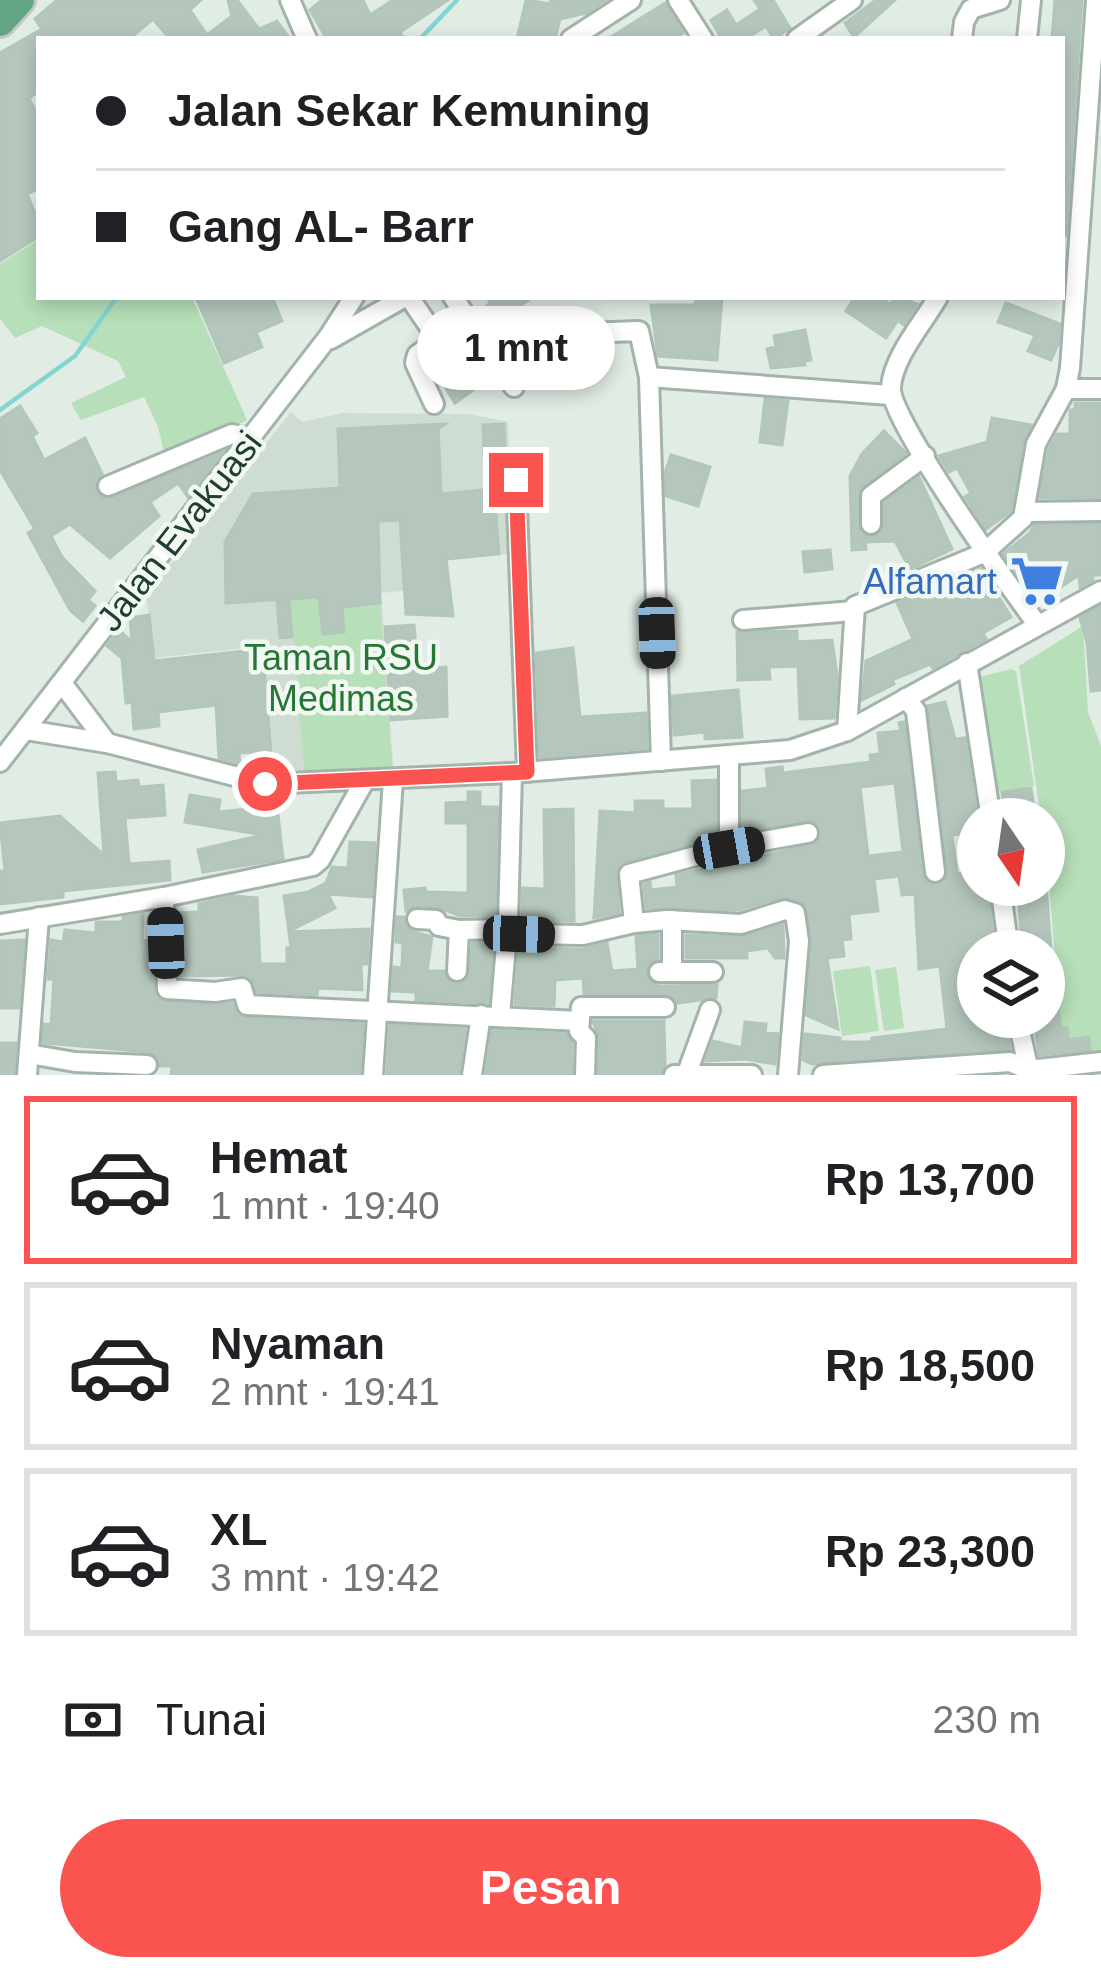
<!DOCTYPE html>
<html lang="id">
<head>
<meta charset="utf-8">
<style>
	:root { --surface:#fff; --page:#f6f6f6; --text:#202124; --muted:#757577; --line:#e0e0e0; --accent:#fb534f }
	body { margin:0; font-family:Arial,sans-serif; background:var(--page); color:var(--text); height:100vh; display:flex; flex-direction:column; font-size:45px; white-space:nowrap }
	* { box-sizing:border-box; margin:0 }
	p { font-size:39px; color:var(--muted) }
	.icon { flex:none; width:66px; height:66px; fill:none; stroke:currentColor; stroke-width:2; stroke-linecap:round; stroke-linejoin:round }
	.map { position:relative; height:1075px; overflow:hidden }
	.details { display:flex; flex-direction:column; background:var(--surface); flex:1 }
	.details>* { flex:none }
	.guide { position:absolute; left:36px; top:36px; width:1029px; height:264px; border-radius:0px; box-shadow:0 6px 18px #0003; display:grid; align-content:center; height:264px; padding:0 60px; background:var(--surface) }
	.needle { width:78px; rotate:167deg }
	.controls { position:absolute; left:957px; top:798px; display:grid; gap:24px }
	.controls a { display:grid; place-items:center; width:108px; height:108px; border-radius:50%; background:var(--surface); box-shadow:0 6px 18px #0003; font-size:60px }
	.end { position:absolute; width:54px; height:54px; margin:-27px; border:15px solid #fb534f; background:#fff; box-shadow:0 0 0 6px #fff }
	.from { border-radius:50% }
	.bubble { position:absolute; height:84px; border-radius:42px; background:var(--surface); box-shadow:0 6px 18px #0003; font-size:39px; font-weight:600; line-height:84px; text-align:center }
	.car { position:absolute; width:36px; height:72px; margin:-36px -18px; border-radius:15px; box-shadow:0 0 9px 3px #0007; background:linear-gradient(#222 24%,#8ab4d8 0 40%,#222 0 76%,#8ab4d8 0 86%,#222 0) }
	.guide b { display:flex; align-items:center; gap:42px; height:114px; font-size:45px }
	.guide b+b { border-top:3px solid var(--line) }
	.guide i { width:30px; height:30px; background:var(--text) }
	ul { padding:21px 0 0; list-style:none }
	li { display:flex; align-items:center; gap:36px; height:168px; margin:0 24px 18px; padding:0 36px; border:6px solid var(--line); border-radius:0px }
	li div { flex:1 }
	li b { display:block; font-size:45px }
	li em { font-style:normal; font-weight:600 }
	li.on { border-color:var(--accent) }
	li>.icon { width:108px; height:108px; stroke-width:1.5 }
	.pay { display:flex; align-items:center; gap:30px; height:132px; padding:0 60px; font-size:45px }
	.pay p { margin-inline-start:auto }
	.button { display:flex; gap:24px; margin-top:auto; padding:24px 60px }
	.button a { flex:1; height:138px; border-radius:72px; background:var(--accent); color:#fff; font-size:48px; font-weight:600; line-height:138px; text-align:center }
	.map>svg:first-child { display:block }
	.built { fill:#cedcd2 }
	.green { fill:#b7dfb9 }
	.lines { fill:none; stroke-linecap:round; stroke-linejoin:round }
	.stream { stroke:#84d5cf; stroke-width:4.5 }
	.building { fill:#b5c7bc; stroke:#b2c6b9; stroke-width:3; fill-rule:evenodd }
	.street-casing { stroke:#a3b4aa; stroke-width:24 }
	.primary-casing { stroke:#c1c9c5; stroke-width:36 }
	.street { stroke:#fff; stroke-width:18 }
	.primary { stroke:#62a484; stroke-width:30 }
	.route { stroke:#fb534f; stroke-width:15 }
	.labels { text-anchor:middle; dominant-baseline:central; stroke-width:9; stroke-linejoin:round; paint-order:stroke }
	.street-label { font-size:36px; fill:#203d2f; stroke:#f1f8f3 }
	.shop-label { font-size:36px; fill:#366cbe; stroke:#f1f8f3; text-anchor:end }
	.park-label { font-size:36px; fill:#277734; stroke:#f1f8f3 }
</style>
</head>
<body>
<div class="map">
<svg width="1101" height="1075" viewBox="0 0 1101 1075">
	<rect width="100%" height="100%" fill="#e0ece4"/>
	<!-- built -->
	<polygon class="built" points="291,412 302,422 343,413 468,414 508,422 513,553 448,560 449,586 381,593 394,778 275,781 265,646 154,658 146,595"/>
	<!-- green -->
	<g class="green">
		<polygon points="39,239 39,297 192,297 247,420 166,460 158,427 144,397 81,420 71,403 126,377 118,361 42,326 15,338 0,319 0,264"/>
		<polygon points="334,596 321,616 323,634 344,632 342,607 380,603 393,777 305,779 290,599"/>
		<polygon points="1083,626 1088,712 1101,746 1101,1055 1063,1058 1044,819 1041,819 1019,666"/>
		<polygon points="1011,669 1016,671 1034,786 997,791 980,677"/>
		<polygon points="870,966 879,1031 842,1036 833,971"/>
		<polygon points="896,967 904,1028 884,1031 875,970"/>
	</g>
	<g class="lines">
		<!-- stream -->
		<g class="stream">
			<polyline points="420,39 457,0"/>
			<polyline points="0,410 75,356 117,297"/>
		</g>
	</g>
	<!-- building -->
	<g class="building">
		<polygon points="57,0 201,0 190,10 207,35 232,16 228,0 237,0 259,29 277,21 290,39 170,39 153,19 129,39 39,39 39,91 29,98 39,119 39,188 27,194 39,223 39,236 0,261 0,53 42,29 35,19"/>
		<polygon points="322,0 363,0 370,15 393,0 448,0 400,32 404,39 327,39 310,10"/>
		<polygon points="526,0 551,4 550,0 606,0 586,13 560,19 555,39 517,39"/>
		<polygon points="754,0 773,0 790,28 774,39 766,26 746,39 716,39 720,36 711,20 727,10 736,25 760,9"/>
		<polygon points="876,0 895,0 854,37 845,23"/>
		<polygon points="1055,0 1082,0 1066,236 1062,236 1062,39 1052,39"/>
		<polygon points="665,3 683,33 673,39 608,39"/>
		<polygon points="196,297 272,297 282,321 256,332 262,347 224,363"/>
		<polygon points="486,297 533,297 511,312 548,375 534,384 531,378 528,380 481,310 491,303"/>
		<polygon points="696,297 722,297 717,360 658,356 651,305 695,305"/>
		<polygon points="855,297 880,297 890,304 897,297 917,304 904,325 898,320 886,338 846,311"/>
		<polygon points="1006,303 1060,324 1058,344 1051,360 1028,351 1035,335 998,322"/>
		<polygon points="805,330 811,360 804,361 805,365 771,368 767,349 776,347 774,336"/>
		<polygon points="462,339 490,378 455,403 430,362"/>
		<polygon points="765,399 788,401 782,445 760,442"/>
		<polygon points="1075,403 1101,403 1101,498 1040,498 1049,449 1057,434 1070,434 1070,410 1075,410"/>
		<polygon points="20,406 37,433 32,436 44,460 85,438 102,474 97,479 95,490 105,499 222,453 188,497 178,483 150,502 159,516 110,558 70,524 51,536 62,557 95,591 88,600 95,606 83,621 70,610 28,533 35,529 0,470 0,419"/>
		<polygon points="992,418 1031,425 1023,442 1011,511 986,529 965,497 971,493 957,468 949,472 939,456 987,442"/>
		<polygon points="445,424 438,429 441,494 494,489 499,554 446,559 453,616 406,614 400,520 378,521 380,603 342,607 344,632 323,634 319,597 289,599 292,637 280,638 277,600 285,599 226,603 225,542 253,494 340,488 338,429"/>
		<polygon points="504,424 506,471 485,473 483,425"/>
		<polygon points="884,431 906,453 860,489 860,532 870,537 879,535 884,525 884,503 919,477 952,549 910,569 895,541 865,542 866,549 852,550 850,476 862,454"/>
		<polygon points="671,455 710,467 698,506 666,496 665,473"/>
		<polygon points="1101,524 1101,575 1093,575 1093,580 1080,587 1079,575 1038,602 1003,554 1030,533 1034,525"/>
		<polygon points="830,550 832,569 805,572 803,552"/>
		<polygon points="981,569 1011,617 983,633 986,639 933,668 930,664 892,680 894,684 862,700 866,661 913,639 897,603"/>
		<polygon points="1101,606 1101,690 1091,691 1087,642 1080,618"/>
		<polygon points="149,615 154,661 263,649 271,751 239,753 240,764 219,758 216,705 158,712 159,726 134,729 132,702 126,703 122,658 107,646 119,630 132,642 130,618"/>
		<polygon points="414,625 418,669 446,667 447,716 391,720 385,627"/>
		<polygon points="797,631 797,642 832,640 837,675 834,718 800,719 798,666 769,667 770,679 738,680 737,632"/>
		<polygon points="573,648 580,717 646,713 647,748 540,757 536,653"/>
		<polygon points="738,690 742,737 705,739 705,732 674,735 672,696"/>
		<path d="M945 702 955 739 965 738 978 822V832L952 835 957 874 978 871V885H987L995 951H978V1017H992L994 1028 1005 1026 1010 1049 812 1064 803 1060 805 1034 840 1038V1042H871L872 1038 947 1029 940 966 919 969 915 894 902 895 899 876 874 879 878 911 849 914 851 939 842 940 844 956 827 958 838 1029 806 1015 812 942 804 903 782 897 739 910 646 908 644 884 650 882 651 890 677 887 676 875 816 844 821 830 811 820 742 831V791L768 788 766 769 782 767 783 773 871 762 870 755 880 754 878 733 901 731 899 723 904 722 922 875 931 885 942 883 948 870 928 706ZM895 783 903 852 868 856 860 787Z"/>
		<polygon points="115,772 116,782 138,780 139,787 163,785 165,815 125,818 129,864 169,861 170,880 63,891 63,897 0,904 0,871 5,871 0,823 60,816 104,855 98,773"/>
		<polygon points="716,780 716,837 621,863 616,874 619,913 594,918 600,811 635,813 635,801 663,801 663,809 693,809 692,781"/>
		<polygon points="1031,788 1035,816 1006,819 1002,792"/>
		<polygon points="468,792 480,792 480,807 498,807 495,916 460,916 438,907 418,906 406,911 404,890 425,888 426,892 468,893 468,823 446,823 446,803 468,802"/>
		<polygon points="190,795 220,800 218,812 277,806 283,859 203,872 198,850 263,835 185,822"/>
		<polygon points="573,809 574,921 525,921 522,917 522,888 545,889 544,810"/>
		<polygon points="350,842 375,843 372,897 328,894 335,908 289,931 284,896 308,892 326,883 332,867 348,868"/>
		<polygon points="1018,885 1046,885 1051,951 1022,951"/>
		<polygon points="234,896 257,898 260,964 287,964 287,948 291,948 289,932 369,929 367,964 361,964 362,990 318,988 317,995 257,992 252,980 245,975 180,976 178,913 199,912 199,904"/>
		<polygon points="143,914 142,941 152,940 154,989 159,1000 214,1005 232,1003 238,1015 246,1018 363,1024 360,1075 171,1075 172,1066 160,1066 158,1058 149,1052 43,1043 44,1024 51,1025 54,979 48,979 51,940 63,942 65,930 96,933 96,922 123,922 123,917"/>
		<polygon points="397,917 404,917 411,931 432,937 427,971 444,971 455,984 469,977 472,943 493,943 488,1003 416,1000 416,992 392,991 394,967 402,968 403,943 396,942"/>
		<polygon points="783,925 784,958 775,958 768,948 747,951 747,958 686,958 686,935 741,937"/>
		<polygon points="658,934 658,959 647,966 648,980 659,986 717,985 716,998 678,1003 665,994 584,994 583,978 555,980 554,1006 515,1004 519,948 583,949 607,943 612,971 638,969 636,936"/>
		<polygon points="24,940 19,1008 0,1008 0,941"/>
		<polygon points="1044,967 1052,967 1061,1029 1067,1028 1068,1040 1089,1037 1090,1050 1039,1055 1034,1017 1044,1017"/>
		<polygon points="593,1021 664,1021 665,1066 661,1075 598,1075 599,1037"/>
		<polygon points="745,1022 766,1024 765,1033 778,1034 775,1064 746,1059 706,1061 713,1041 742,1048"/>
		<polygon points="390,1025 465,1029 459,1075 387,1074"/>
		<polygon points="492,1030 566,1034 572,1043 572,1075 486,1075"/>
		<polygon points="0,1043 16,1043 14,1074 0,1074"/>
	</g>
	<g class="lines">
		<!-- street casing -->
		<g class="street-casing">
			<g id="street">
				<polyline points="290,0 307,39"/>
				<polyline points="678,0 703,39"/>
				<polyline points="571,39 631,0"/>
				<polyline points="797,39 852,0"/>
				<polyline points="962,39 964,22 971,9 1000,0"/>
				<polyline points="1027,39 1031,0"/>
				<polyline points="409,297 437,338"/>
				<polyline points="453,297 514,387"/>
				<path d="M938 297C923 323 893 357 891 387 888 418 1012 590 1037 624"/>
				<polyline points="557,334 639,331 649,377 890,395"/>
				<polyline points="331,339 405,297"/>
				<polyline points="649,377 661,761"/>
				<polyline points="1066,389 1101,389"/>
				<polyline points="434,404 415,363 417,355 468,318"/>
				<polyline points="516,480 527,772"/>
				<polyline points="108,486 232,434 251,439"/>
				<polyline points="1027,512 1101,511"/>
				<polyline points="871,524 871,496 925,456"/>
				<polyline points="743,620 853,611"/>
				<polyline points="967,663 991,819"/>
				<polyline points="62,683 107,743"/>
				<polyline points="906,698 916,711 935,872"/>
				<polyline points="26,730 107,743 265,784 512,773 790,750 847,731 1101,591"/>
				<polyline points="847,731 855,606 984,553 1023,518 1036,444 1066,389 1070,368 1096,0"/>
				<polyline points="729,755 729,847 808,833"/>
				<polyline points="0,762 329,336 354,297"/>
				<polyline points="512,773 508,922 519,934 583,935 634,923 667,920 741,924 785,910 795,913 799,941 788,1075"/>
				<polyline points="1000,885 1009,951"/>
				<polyline points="164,897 167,989 215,992 242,988 247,1005 579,1021"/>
				<polyline points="417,919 436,920 439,926 459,930 507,929"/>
				<polyline points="672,920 672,972"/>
				<polyline points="634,923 629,874 729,847"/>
				<polyline points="0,924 164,897 313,866 320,860 365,780"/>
				<polyline points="457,971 459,930"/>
				<polyline points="659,972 713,972"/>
				<polyline points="500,1016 508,922"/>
				<polyline points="1017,1017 1029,1071"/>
				<polyline points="29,1054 75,1062 147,1065"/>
				<polyline points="687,1073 710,1010"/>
				<polyline points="27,1075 39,917"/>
				<polyline points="373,1075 393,780"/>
				<polyline points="472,1075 481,1015"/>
				<polyline points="585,1075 586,1038 579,1031 581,1007 665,1007"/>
				<polyline points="674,1075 752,1075"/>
				<polyline points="823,1075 1010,1062 1029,1070 1101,1062"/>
			</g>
		</g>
		<!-- primary casing -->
		<g class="primary-casing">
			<polyline id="primary" points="0,21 19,0"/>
		</g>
		<!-- street -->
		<use href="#street" class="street"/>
		<!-- primary -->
		<use href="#primary" class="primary"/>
	</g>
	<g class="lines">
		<!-- route -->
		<polyline class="route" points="265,784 527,772 516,480"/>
	</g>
	<!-- icons -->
	<defs>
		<g id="supermarket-bare" transform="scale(4.14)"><path d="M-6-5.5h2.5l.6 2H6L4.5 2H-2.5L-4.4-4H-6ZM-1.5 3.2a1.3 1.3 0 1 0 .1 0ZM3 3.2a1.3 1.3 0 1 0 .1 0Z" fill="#3f7fe0" stroke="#f1f8f3" stroke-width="2.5" paint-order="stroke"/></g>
	</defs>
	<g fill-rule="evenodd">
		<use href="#supermarket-bare" x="1037" y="581"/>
	</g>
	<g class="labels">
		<!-- street labels -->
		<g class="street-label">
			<text transform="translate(179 531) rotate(-52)">Jalan Evakuasi</text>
		</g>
		<!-- shop labels -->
		<g class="shop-label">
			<text x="997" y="581">Alfamart</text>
		</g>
		<!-- park labels -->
		<g class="park-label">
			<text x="341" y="657">Taman RSU<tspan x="341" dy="41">Medimas</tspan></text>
		</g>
	</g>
</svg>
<div class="controls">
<a><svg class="needle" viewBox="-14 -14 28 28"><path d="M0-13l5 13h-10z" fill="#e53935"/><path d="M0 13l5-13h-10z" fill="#757577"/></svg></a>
<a><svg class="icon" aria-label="layers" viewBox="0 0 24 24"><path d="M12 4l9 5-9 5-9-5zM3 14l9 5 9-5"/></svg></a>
</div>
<i class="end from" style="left:265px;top:784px"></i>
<i class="end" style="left:516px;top:480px"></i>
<div class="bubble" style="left:417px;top:306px;width:198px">1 mnt</div>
<i class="car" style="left:657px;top:633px;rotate:178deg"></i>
<i class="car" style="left:729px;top:848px;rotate:80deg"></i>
<i class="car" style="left:519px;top:934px;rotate:92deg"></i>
<i class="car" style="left:166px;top:943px;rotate:358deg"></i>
<div class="guide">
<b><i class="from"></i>Jalan Sekar Kemuning</b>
<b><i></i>Gang AL- Barr</b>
</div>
</div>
<section class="details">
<ul>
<li class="on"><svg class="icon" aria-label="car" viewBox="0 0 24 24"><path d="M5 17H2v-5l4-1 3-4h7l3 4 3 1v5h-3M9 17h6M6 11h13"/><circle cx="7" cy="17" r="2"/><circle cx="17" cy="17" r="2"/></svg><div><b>Hemat</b><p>1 mnt · 19:40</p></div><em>Rp 13,700</em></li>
<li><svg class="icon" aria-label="car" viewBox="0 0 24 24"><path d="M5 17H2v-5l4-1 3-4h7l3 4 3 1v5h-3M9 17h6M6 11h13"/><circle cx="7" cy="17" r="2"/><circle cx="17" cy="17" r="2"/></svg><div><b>Nyaman</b><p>2 mnt · 19:41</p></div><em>Rp 18,500</em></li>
<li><svg class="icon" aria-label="car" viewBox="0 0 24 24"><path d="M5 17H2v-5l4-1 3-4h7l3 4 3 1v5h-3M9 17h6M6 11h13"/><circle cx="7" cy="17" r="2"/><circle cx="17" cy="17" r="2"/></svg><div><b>XL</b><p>3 mnt · 19:42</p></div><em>Rp 23,300</em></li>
</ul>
<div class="pay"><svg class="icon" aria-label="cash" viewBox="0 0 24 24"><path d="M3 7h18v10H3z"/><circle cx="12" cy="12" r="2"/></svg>Tunai<p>230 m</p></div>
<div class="button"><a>Pesan</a></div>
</section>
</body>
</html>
